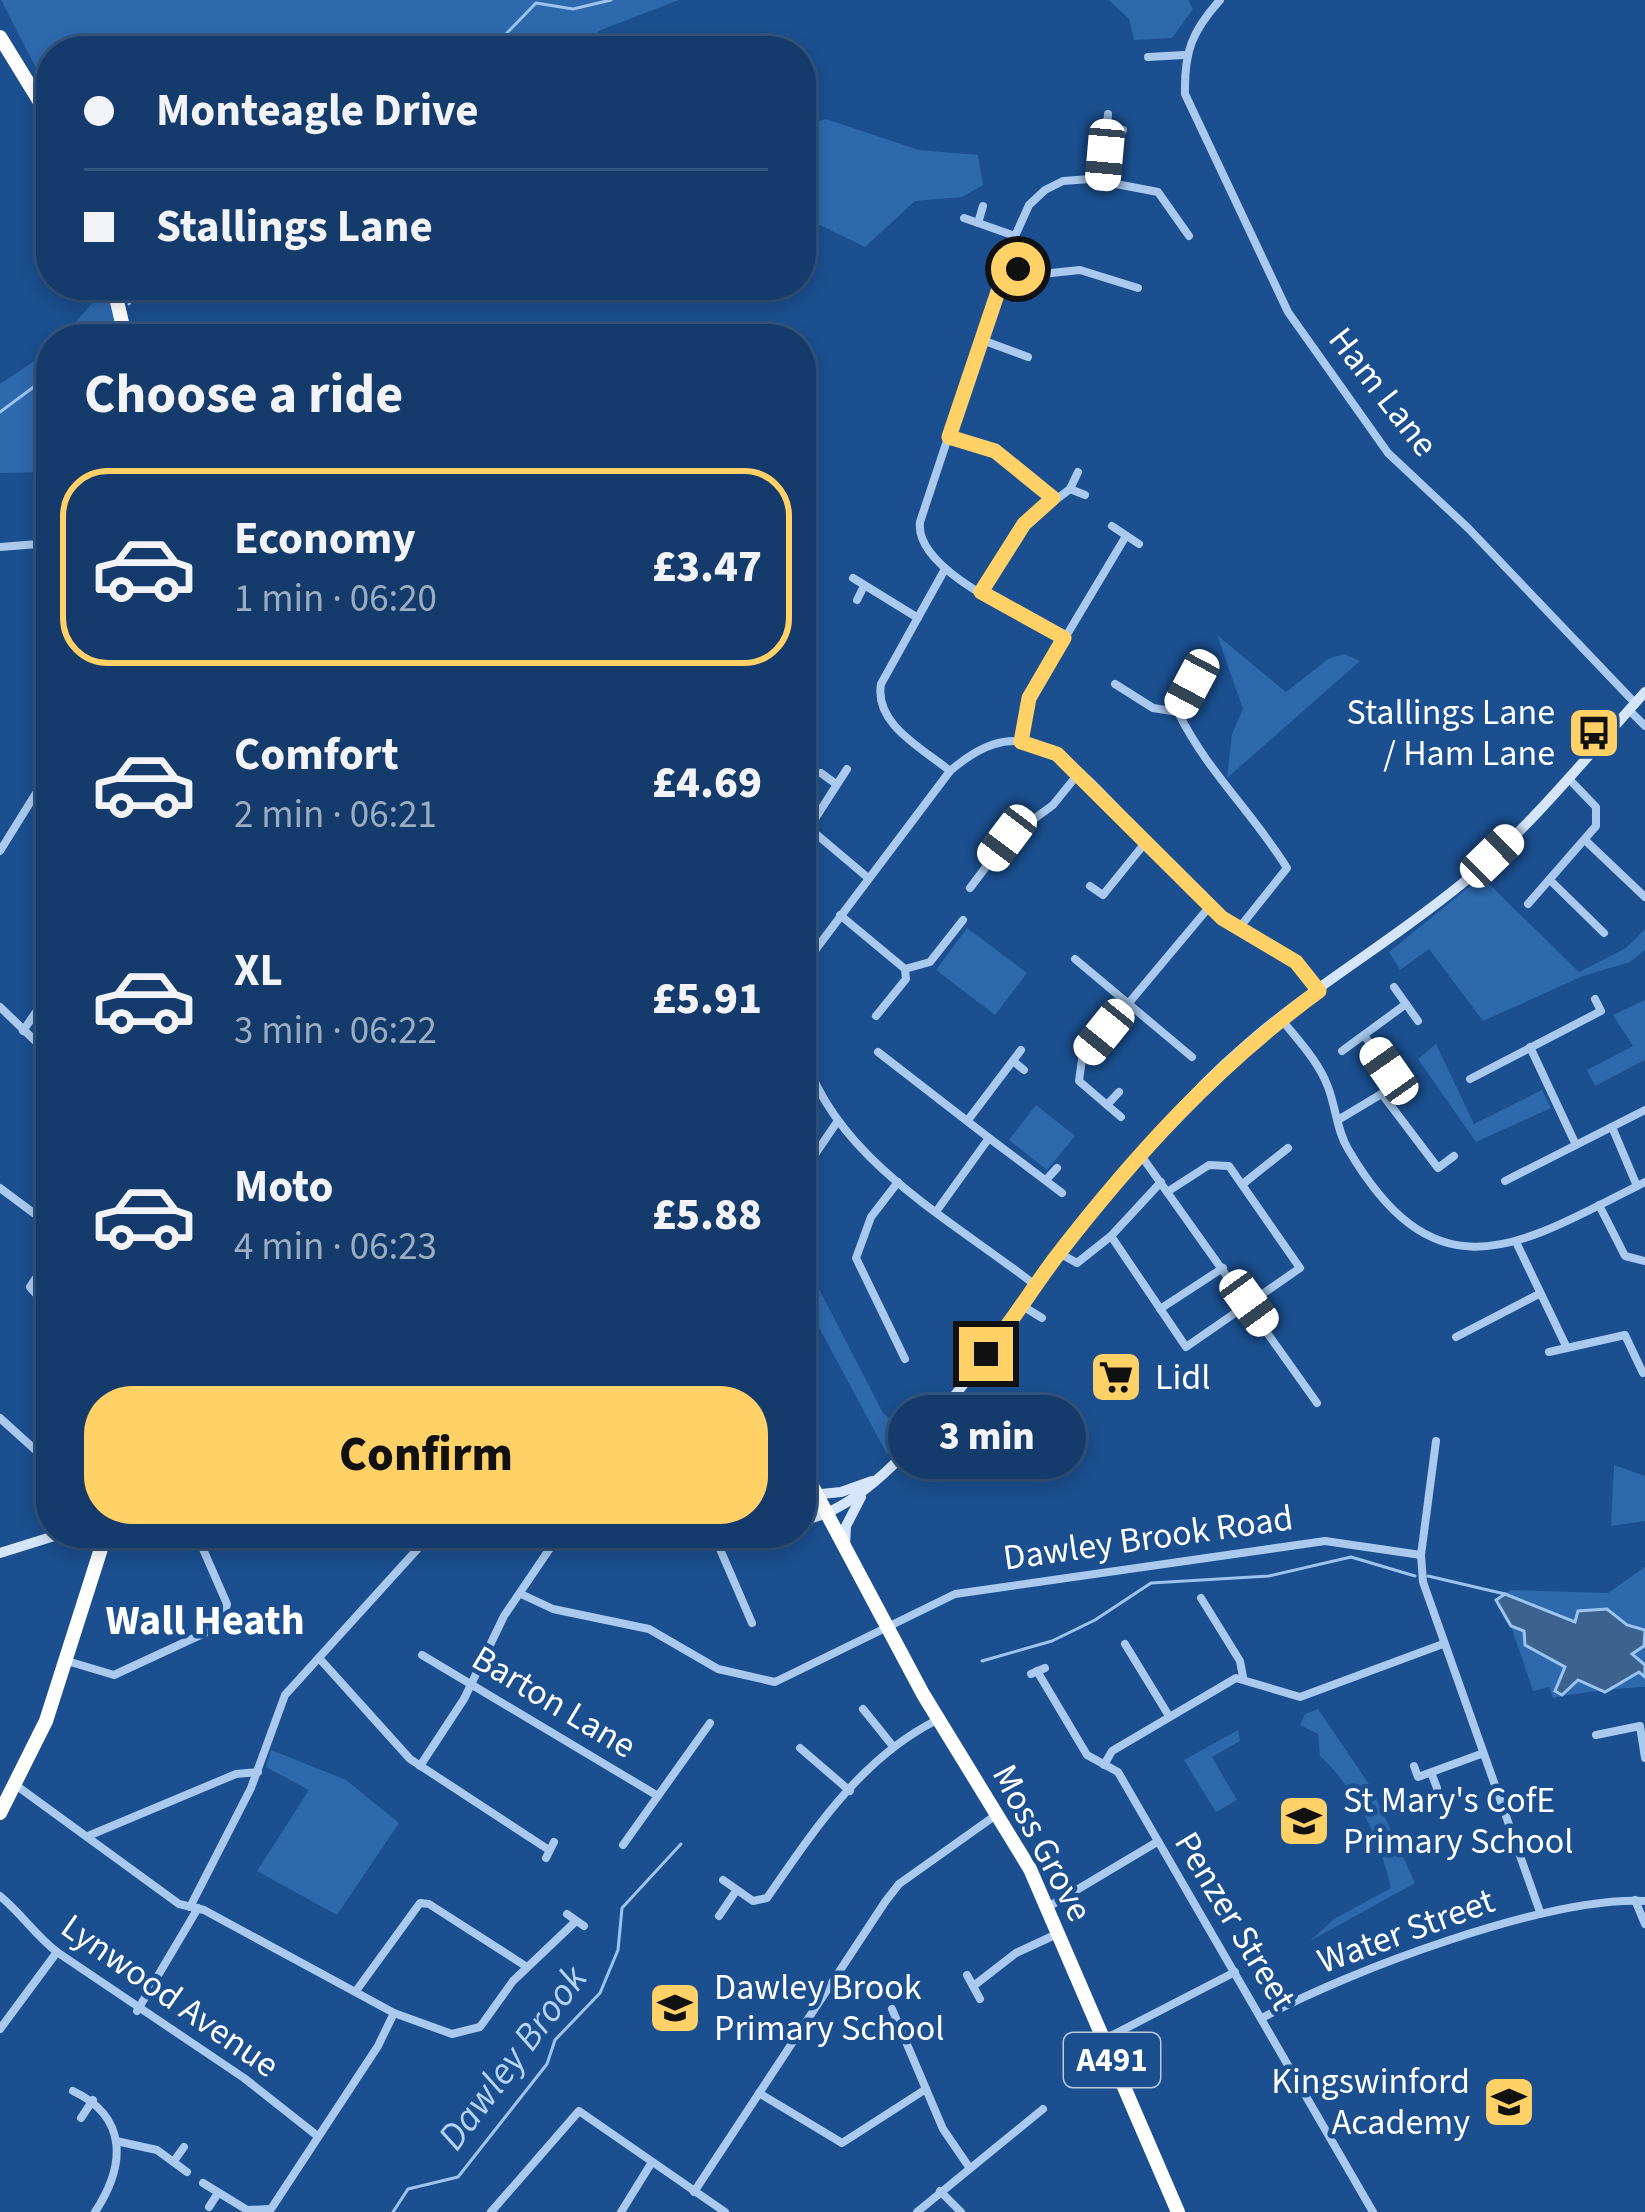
<!DOCTYPE html>
<html lang="en">
<head>
<meta charset="utf-8">
<style>
	:root { --surface:#143b6b; --page:#214673; --text:#f1f3f6; --muted:#9dadc1; --line:#33557e; --accent:#ffd166 }
	body { margin:0; font-family:"Source Sans 3",sans-serif; background:var(--page); color:var(--text); height:100vh; display:flex; flex-direction:column; font-size:45px; white-space:nowrap }
	* { box-sizing:border-box; margin:0 }
	p { font-size:39px; color:var(--muted) }
	.icon { flex:none; width:66px; height:66px; fill:none; stroke:currentColor; stroke-width:2; stroke-linecap:round; stroke-linejoin:round }
	.map { position:relative; flex:1; overflow:hidden }
	.details { position:absolute; left:36px; top:324px; width:780px; height:1224px; display:flex; flex-direction:column; background:var(--surface); border-radius:48px; box-shadow:0 6px 18px #0003,0 0 0 3px var(--line) }
	.details>* { flex:none }
	.top-card { position:absolute; left:36px; top:36px; width:780px; height:264px; border-radius:48px; box-shadow:0 6px 18px #0003,0 0 0 3px var(--line); display:grid; align-content:center; height:264px; padding:0 48px; background:var(--surface) }
	.end { position:absolute; width:54px; height:54px; margin:-27px; border:15px solid #ffd166; background:#111; box-shadow:0 0 0 6px #111 }
	.from { border-radius:50% }
	.bubble { position:absolute; height:84px; border-radius:42px; background:var(--surface); box-shadow:0 6px 18px #0003,0 0 0 3px var(--line); font-size:39px; font-weight:800; line-height:84px; text-align:center }
	.car { position:absolute; width:36px; height:72px; margin:-36px -18px; border-radius:15px; box-shadow:0 0 9px 3px #0007; background:linear-gradient(#fff 24%,#345 0 40%,#fff 0 76%,#345 0 86%,#fff 0) }
	.top-card b { display:flex; align-items:center; gap:42px; height:114px; font-size:45px }
	.top-card b+b { border-top:3px solid var(--line) }
	.top-card i { width:30px; height:30px; background:var(--text) }
	ul { padding:0; list-style:none }
	li { display:flex; align-items:center; gap:36px; height:198px; margin:0 24px 18px; padding:0 24px; border:6px solid transparent; border-radius:48px }
	li div { flex:1 }
	li b { display:block; font-size:45px }
	li em { font-style:normal; font-weight:800 }
	li.selected { border-color:var(--accent) }
	li>.icon { width:108px; height:108px; stroke-width:1.5 }
	h2 { padding:0 48px; font-size:54px; line-height:144px }
	.primary-button { display:flex; gap:24px; margin-top:auto; padding:24px 48px }
	.primary-button a { flex:1; height:138px; border-radius:48px; background:var(--accent); color:#111; font-size:48px; font-weight:800; line-height:138px; text-align:center }
	.map>svg:first-child { display:block }
	.green { fill:#2e69ad }
	.water { fill:#3c6290; stroke:#9cc4f0; stroke-width:3 }
	.lines { fill:none; stroke-linecap:round; stroke-linejoin:round }
	.stream { stroke:#9cc4f0; stroke-width:3 }
	.street { stroke:#a9c9ee; stroke-width:8 }
	.secondary { stroke:#d6e6fa; stroke-width:10 }
	.highway { stroke:#fff; stroke-width:14 }
	.route { stroke:#ffd166; stroke-width:15 }
	.labels { text-anchor:middle; dominant-baseline:central; stroke-width:9; stroke-linejoin:round; paint-order:stroke }
	.shield { fill:#1b4f8f; stroke:#bbcadd; stroke-width:3 }
	.shield-label { font-size:33px; font-weight:bold; fill:#fff }
	.street-label { font-size:36px; fill:#fff; stroke:#1b4f8f }
	.poi-label { font-size:36px; fill:#fff; stroke:#1b4f8f; text-anchor:start }
	.water-label { font-size:39px; font-style:italic; fill:#b5d3f5; stroke:#1b4f8f }
	.quarter-label { font-size:42px; font-weight:bold; fill:#fff; stroke:#1b4f8f }
</style>
</head>
<body>
<div class="map">
<svg width="1645" height="2212" viewBox="0 0 1645 2212">
	<rect width="100%" height="100%" fill="#1b4f8f"/>
	<!-- green -->
	<g class="green">
		<polygon points="1,0 679,0 601,30 568,51 51,51 51,97"/>
		<polygon points="1109,0 1188,0 1193,9 1172,38 1134,40 1129,19"/>
		<polygon points="826,119 919,150 978,155 983,185 962,197 915,201 865,247 801,216 801,127"/>
		<polygon points="108,288 120,339 61,339 101,293"/>
		<polygon points="51,350 51,472 0,473 0,384"/>
		<polygon points="1217,635 1286,692 1328,659 1344,654 1360,661 1227,778 1232,734 1243,709"/>
		<polygon points="1491,869 1487,882 1579,972 1626,948 1645,929 1645,950 1630,962 1583,976 1483,1021 1429,949 1400,970 1389,952"/>
		<polygon points="967,928 1027,973 995,1015 936,970"/>
		<polygon points="1645,1000 1645,1060 1595,1086 1587,1070 1633,1046 1613,1015"/>
		<polygon points="1436,1044 1474,1124 1542,1090 1551,1108 1476,1142 1418,1059"/>
		<polygon points="1036,1105 1075,1136 1047,1170 1009,1140"/>
		<polygon points="801,1254 883,1413 902,1430 887,1454 801,1294"/>
		<polygon points="1614,1465 1645,1476 1645,1521 1611,1526"/>
		<path d="M1645 1567V1687C1627 1687 1568 1694 1553 1698L1549 1687 1533 1691 1511 1626 1496 1600 1510 1590 1608 1593Z"/>
		<path d="M1318 1709 1371 1787 1415 1883 1310 1941 1334 1919 1391 1888C1380 1839 1356 1789 1320 1756L1318 1734 1300 1725 1305 1714Z"/>
		<polygon points="1238,1730 1240,1741 1212,1757 1237,1800 1216,1812 1184,1760"/>
		<polygon points="271,1750 346,1780 399,1823 337,1915 257,1871 309,1790 266,1767"/>
	</g>
	<!-- water -->
	<polygon class="water" points="1505,1594 1575,1622 1578,1611 1607,1609 1627,1625 1645,1630 1644,1646 1632,1654 1645,1665 1645,1677 1639,1672 1605,1692 1578,1680 1562,1695 1555,1691 1565,1667 1525,1645 1524,1631 1511,1626 1496,1600"/>
	<g class="lines">
		<!-- stream -->
		<g class="stream">
			<polyline points="506,51 503,37 536,3 573,9 611,0"/>
			<polyline points="129,304 142,285"/>
			<polyline points="113,339 115,322"/>
			<polyline points="0,412 51,374"/>
			<polyline points="1428,1576 1505,1594"/>
			<polyline points="982,1661 1052,1641 1095,1620 1151,1583 1269,1576 1351,1557 1415,1576"/>
			<polyline points="393,2212 408,2189 458,2177 547,2064 555,2040 600,1993 618,1950 622,1908 681,1844"/>
		</g>
		<!-- street -->
		<g class="street">
			<path d="M1220 0C1192 31 1184 52 1185 94L1288 312 1388 453 1468 528 1635 703"/>
			<polyline points="1148,57 1184,55"/>
			<polyline points="1107,128 1123,130"/>
			<polyline points="1103,181 1108,114"/>
			<polyline points="964,218 1015,236"/>
			<polyline points="978,223 983,206"/>
			<polyline points="1007,265 1032,275 1080,270 1138,288"/>
			<polyline points="521,339 528,332"/>
			<polyline points="982,340 1028,357"/>
			<polyline points="949,437 995,450 1053,498"/>
			<polyline points="1070,489 1085,495"/>
			<polyline points="1112,526 1139,544"/>
			<polyline points="0,547 51,543"/>
			<path d="M945 569 881 684C874 724 922 748 950 771"/>
			<polyline points="853,578 918,618"/>
			<polyline points="981,592 1024,524 1070,489 1078,472"/>
			<polyline points="857,600 864,586"/>
			<path d="M1064 638C1026 617 914 571 920 522L1015 236 1029 205 1045 190 1063 181 1090 179 1158 192 1189 236"/>
			<polyline points="1115,684 1153,708 1178,712 1193,684"/>
			<polyline points="1629,710 1645,726"/>
			<path d="M1178 712C1206 770 1253 813 1287 868L1240 927"/>
			<polyline points="1021,742 1029,698 1126,536"/>
			<polyline points="847,769 809,828 867,877"/>
			<polyline points="821,773 836,784"/>
			<polyline points="1587,842 1645,897"/>
			<polyline points="0,851 51,769"/>
			<polyline points="1551,881 1604,933"/>
			<polyline points="1090,886 1103,895 1145,843"/>
			<polyline points="970,888 1007,839 1053,805 1078,774"/>
			<polyline points="1528,904 1596,826 1596,807 1568,778"/>
			<polyline points="840,915 905,969"/>
			<polyline points="801,939 816,949"/>
			<polyline points="1075,959 1192,1057"/>
			<polyline points="1394,987 1418,1021"/>
			<path d="M801 988 816 949 950 771C978 747 1005 733 1042 746 1089 763 1174 882 1223 918 1256 942 1293 953 1318 988"/>
			<polyline points="0,1007 51,1056"/>
			<polyline points="876,1016 906,979 905,969 930,962 963,920"/>
			<path d="M1281 1019C1298 1040 1319 1062 1328 1087 1336 1108 1337 1131 1348 1149 1437 1301 1519 1246 1645 1182"/>
			<polyline points="23,1031 51,990"/>
			<path d="M801 1043C828 1156 950 1218 1035 1285"/>
			<polyline points="1530,1047 1576,1145"/>
			<polyline points="1342,1051 1406,1004"/>
			<polyline points="878,1052 989,1138"/>
			<polyline points="1013,1061 1024,1070"/>
			<polyline points="1470,1079 1601,1011 1595,999"/>
			<polyline points="1382,1094 1438,1168 1454,1156"/>
			<polyline points="1107,1105 1119,1092"/>
			<polyline points="1121,1117 1079,1081 1082,1059 1210,906"/>
			<polyline points="968,1120 1021,1050"/>
			<polyline points="1338,1120 1388,1090 1389,1071 1364,1035"/>
			<polyline points="1612,1127 1637,1186"/>
			<polyline points="1140,1154 1317,1403"/>
			<polyline points="801,1175 837,1122"/>
			<polyline points="1046,1180 1057,1168"/>
			<polyline points="1505,1181 1645,1110"/>
			<polyline points="898,1182 871,1217 856,1258 905,1359"/>
			<polyline points="1161,1182 1111,1236 1186,1347 1300,1268 1229,1166 1209,1165 1167,1192"/>
			<polyline points="1244,1183 1288,1148"/>
			<polyline points="0,1188 51,1226"/>
			<polyline points="1599,1205 1625,1256 1645,1261"/>
			<polyline points="938,1209 989,1138 1062,1193"/>
			<polyline points="1517,1244 1567,1348"/>
			<polyline points="1059,1253 1077,1263 1111,1236"/>
			<polyline points="51,1255 30,1287 51,1311"/>
			<polyline points="1021,1305 1042,1318"/>
			<polyline points="1160,1309 1223,1268"/>
			<polyline points="1456,1337 1539,1294"/>
			<polyline points="1549,1352 1625,1335 1643,1373"/>
			<polyline points="0,1418 51,1464"/>
			<polyline points="1436,1441 1421,1555 1423,1582 1540,1912"/>
			<polyline points="713,1533 752,1623"/>
			<polyline points="521,1594 553,1609 649,1629 718,1669 775,1682 955,1594 1325,1541 1421,1555"/>
			<polyline points="1201,1598 1240,1661 1243,1677"/>
			<polyline points="1125,1644 1169,1716"/>
			<polyline points="422,1655 658,1796"/>
			<polyline points="319,1658 410,1759 549,1850"/>
			<polyline points="67,1661 114,1675 222,1625 227,1604 196,1533"/>
			<polyline points="1037,1671 1087,1755 1118,1772 1373,2212"/>
			<polyline points="1031,1674 1045,1668"/>
			<polyline points="863,1709 892,1745"/>
			<polyline points="1596,1735 1640,1726 1645,1758"/>
			<polyline points="800,1748 850,1791"/>
			<polyline points="1104,1765 1112,1751 1236,1678 1300,1697 1443,1644"/>
			<polyline points="420,1766 464,1699 504,1616 559,1535"/>
			<polyline points="1414,1766 1418,1777 1481,1754"/>
			<polyline points="1432,1775 1437,1788"/>
			<polyline points="17,1786 179,1904 204,1910 394,2013 452,2034 480,2027 513,1981 575,1922"/>
			<polyline points="88,1836 236,1774 258,1772"/>
			<polyline points="623,1845 710,1723"/>
			<polyline points="546,1858 554,1842"/>
			<path d="M723 1880 753 1901 767 1898C814 1830 861 1758 937 1720"/>
			<path d="M0 1896C22 1914 34 1934 57 1952L244 2078 315 2134"/>
			<polyline points="1635,1900 1645,1924"/>
			<polyline points="190,1907 251,1788 285,1695 432,1533"/>
			<polyline points="1048,1907 1157,1842"/>
			<polyline points="567,1914 584,1926"/>
			<polyline points="719,1916 736,1891"/>
			<polyline points="967,1975 980,1999"/>
			<polyline points="976,1984 1016,1953 1057,1934"/>
			<polyline points="356,1991 420,1903 429,1904 527,1967"/>
			<polyline points="892,2009 943,2129 969,2167"/>
			<polyline points="137,2011 198,1908"/>
			<path d="M1262 2018C1348 1971 1548 1896 1645 1901"/>
			<polyline points="0,2029 57,1952"/>
			<polyline points="1103,2040 1235,1972"/>
			<path d="M73 2091C128 2117 126 2165 95 2212"/>
			<polyline points="759,2093 842,2143 926,2089"/>
			<polyline points="81,2118 93,2100"/>
			<polyline points="116,2141 157,2150 187,2172"/>
			<polyline points="174,2161 184,2147"/>
			<polyline points="203,2183 247,2210 270,2209"/>
			<polyline points="940,2191 961,2212"/>
			<polyline points="694,2192 885,1902 899,1884 996,1815"/>
			<polyline points="209,2207 218,2193"/>
			<polyline points="269,2212 378,2046 394,2013"/>
			<polyline points="491,2212 579,2111 725,2212"/>
			<polyline points="621,2212 652,2162"/>
			<polyline points="917,2212 1043,2109"/>
		</g>
		<!-- secondary -->
		<g class="secondary">
			<polyline points="801,1496 841,1492 872,1481"/>
			<path d="M801 1520C896 1509 1013 1309 1073 1236 1127 1170 1179 1103 1244 1047 1314 985 1398 938 1470 877 1534 823 1589 754 1645 692"/>
			<path d="M554 1533C593 1553 627 1546 668 1533"/>
			<polyline points="845,1546 846,1526 861,1497"/>
			<polyline points="0,1553 64,1533"/>
		</g>
		<!-- highway -->
		<g class="highway">
			<polyline points="0,37 51,120"/>
			<polyline points="113,285 126,339"/>
			<polyline points="801,1465 923,1694 1030,1869 1178,2212"/>
			<polyline points="0,1813 46,1721 106,1533"/>
		</g>
	</g>
	<g class="lines">
		<!-- route -->
		<path class="route" d="M986 1354C1011 1323 1032 1289 1056 1257 1134 1156 1216 1066 1319 991L1296 962 1222 918 1057 754 1021 742 1029 698 1064 638 981 592 1024 524 1053 498 995 451 949 437 1007 265 1018 269"/>
	</g>
	<!-- icons -->
	<defs>
		<g id="bus-square" transform="scale(2.7)"><rect x="-9" y="-9" width="18" height="18" rx="4" fill="#ffd166" stroke="#1b4f8f"/><path d="M-5-6H5V4H4V6H2V4H-2V6H-4V4H-5ZM-3.5-4V0h7V-4ZM-3.5 1.2v1.5H-2V1.2ZM2 1.2v1.5H3.5V1.2Z" fill="#111"/></g>
		<g id="supermarket-square" transform="scale(2.7)"><rect x="-9" y="-9" width="18" height="18" rx="4" fill="#ffd166" stroke="#1b4f8f"/><path d="M-6-5.5h2.5l.6 2H6L4.5 2H-2.5L-4.4-4H-6ZM-1.5 3.2a1.3 1.3 0 1 0 .1 0ZM3 3.2a1.3 1.3 0 1 0 .1 0Z" fill="#111"/></g>
		<g id="school-square" transform="scale(2.7)"><rect x="-9" y="-9" width="18" height="18" rx="4" fill="#ffd166" stroke="#1b4f8f"/><path d="M0-5L7-2L0 1L-7-2ZM-4 1L0 2.5L4 1V4Q0 6-4 4Z" fill="#111"/></g>
	</defs>
	<g fill-rule="evenodd">
		<use href="#bus-square" x="1594" y="733"/>
		<use href="#supermarket-square" x="1116" y="1377"/>
		<use href="#school-square" x="1304" y="1821"/>
		<use href="#school-square" x="675" y="2008"/>
		<use href="#school-square" x="1509" y="2102"/>
	</g>
	<g class="labels">
		<!-- shield labels -->
		<rect class="shield" x="1064" y="2033" width="96" height="54" rx="9"/>
		<g class="shield-label">
			<text x="1112" y="2060">A491</text>
		</g>
		<!-- street labels -->
		<g class="street-label">
			<text transform="translate(1383 392) rotate(52)">Ham Lane</text>
			<text transform="translate(1148 1538) rotate(-8)">Dawley Brook Road</text>
			<text transform="translate(554 1702) rotate(31)">Barton Lane</text>
			<text transform="translate(1042 1843) rotate(62)">Moss Grove</text>
			<text transform="translate(1235 1921) rotate(59)">Penzer Street</text>
			<text transform="translate(1406 1931) rotate(-20)">Water Street</text>
			<text transform="translate(170 1996) rotate(35)">Lynwood Avenue</text>
		</g>
		<!-- poi labels -->
		<g class="poi-label">
			<text x="1555" y="712" text-anchor="end">Stallings Lane<tspan x="1555" dy="41">/ Ham Lane</tspan></text>
			<text x="1155" y="1377">Lidl</text>
			<text x="1343" y="1800">St Mary's CofE<tspan x="1343" dy="41">Primary School</tspan></text>
			<text x="714" y="1987">Dawley Brook<tspan x="714" dy="41">Primary School</tspan></text>
			<text x="1470" y="2081" text-anchor="end">Kingswinford<tspan x="1470" dy="41">Academy</tspan></text>
		</g>
		<!-- water labels -->
		<g class="water-label">
			<text transform="translate(513 2058) rotate(-53)">Dawley Brook</text>
		</g>
		<!-- quarter labels -->
		<g class="quarter-label">
			<text x="205" y="1621">Wall Heath</text>
		</g>
	</g>
</svg>
<i class="end from" style="left:1018px;top:269px"></i>
<i class="end" style="left:986px;top:1354px"></i>
<div class="bubble" style="left:888px;top:1395px;width:198px">3 min</div>
<i class="car" style="left:1105px;top:155px;rotate:185deg"></i>
<i class="car" style="left:1192px;top:684px;rotate:208deg"></i>
<i class="car" style="left:1007px;top:838px;rotate:217deg"></i>
<i class="car" style="left:1492px;top:856px;rotate:46deg"></i>
<i class="car" style="left:1104px;top:1032px;rotate:219deg"></i>
<i class="car" style="left:1389px;top:1071px;rotate:325deg"></i>
<i class="car" style="left:1249px;top:1303px;rotate:144deg"></i>
<div class="top-card">
<b><i class="from"></i>Monteagle Drive</b>
<b><i></i>Stallings Lane</b>
</div>
<section class="details">
<h2>Choose a ride</h2>
<ul>
<li class="selected"><svg class="icon" aria-label="car" viewBox="0 0 24 24"><path d="M5 17H2v-5l4-1 3-4h7l3 4 3 1v5h-3M9 17h6M6 11h13"/><circle cx="7" cy="17" r="2"/><circle cx="17" cy="17" r="2"/></svg><div><b>Economy</b><p>1 min · 06:20</p></div><em>£3.47</em></li>
<li><svg class="icon" aria-label="car" viewBox="0 0 24 24"><path d="M5 17H2v-5l4-1 3-4h7l3 4 3 1v5h-3M9 17h6M6 11h13"/><circle cx="7" cy="17" r="2"/><circle cx="17" cy="17" r="2"/></svg><div><b>Comfort</b><p>2 min · 06:21</p></div><em>£4.69</em></li>
<li><svg class="icon" aria-label="car" viewBox="0 0 24 24"><path d="M5 17H2v-5l4-1 3-4h7l3 4 3 1v5h-3M9 17h6M6 11h13"/><circle cx="7" cy="17" r="2"/><circle cx="17" cy="17" r="2"/></svg><div><b>XL</b><p>3 min · 06:22</p></div><em>£5.91</em></li>
<li><svg class="icon" aria-label="car" viewBox="0 0 24 24"><path d="M5 17H2v-5l4-1 3-4h7l3 4 3 1v5h-3M9 17h6M6 11h13"/><circle cx="7" cy="17" r="2"/><circle cx="17" cy="17" r="2"/></svg><div><b>Moto</b><p>4 min · 06:23</p></div><em>£5.88</em></li>
</ul>
<div class="primary-button"><a>Confirm</a></div>
</section>
</div>
</body>
</html>
